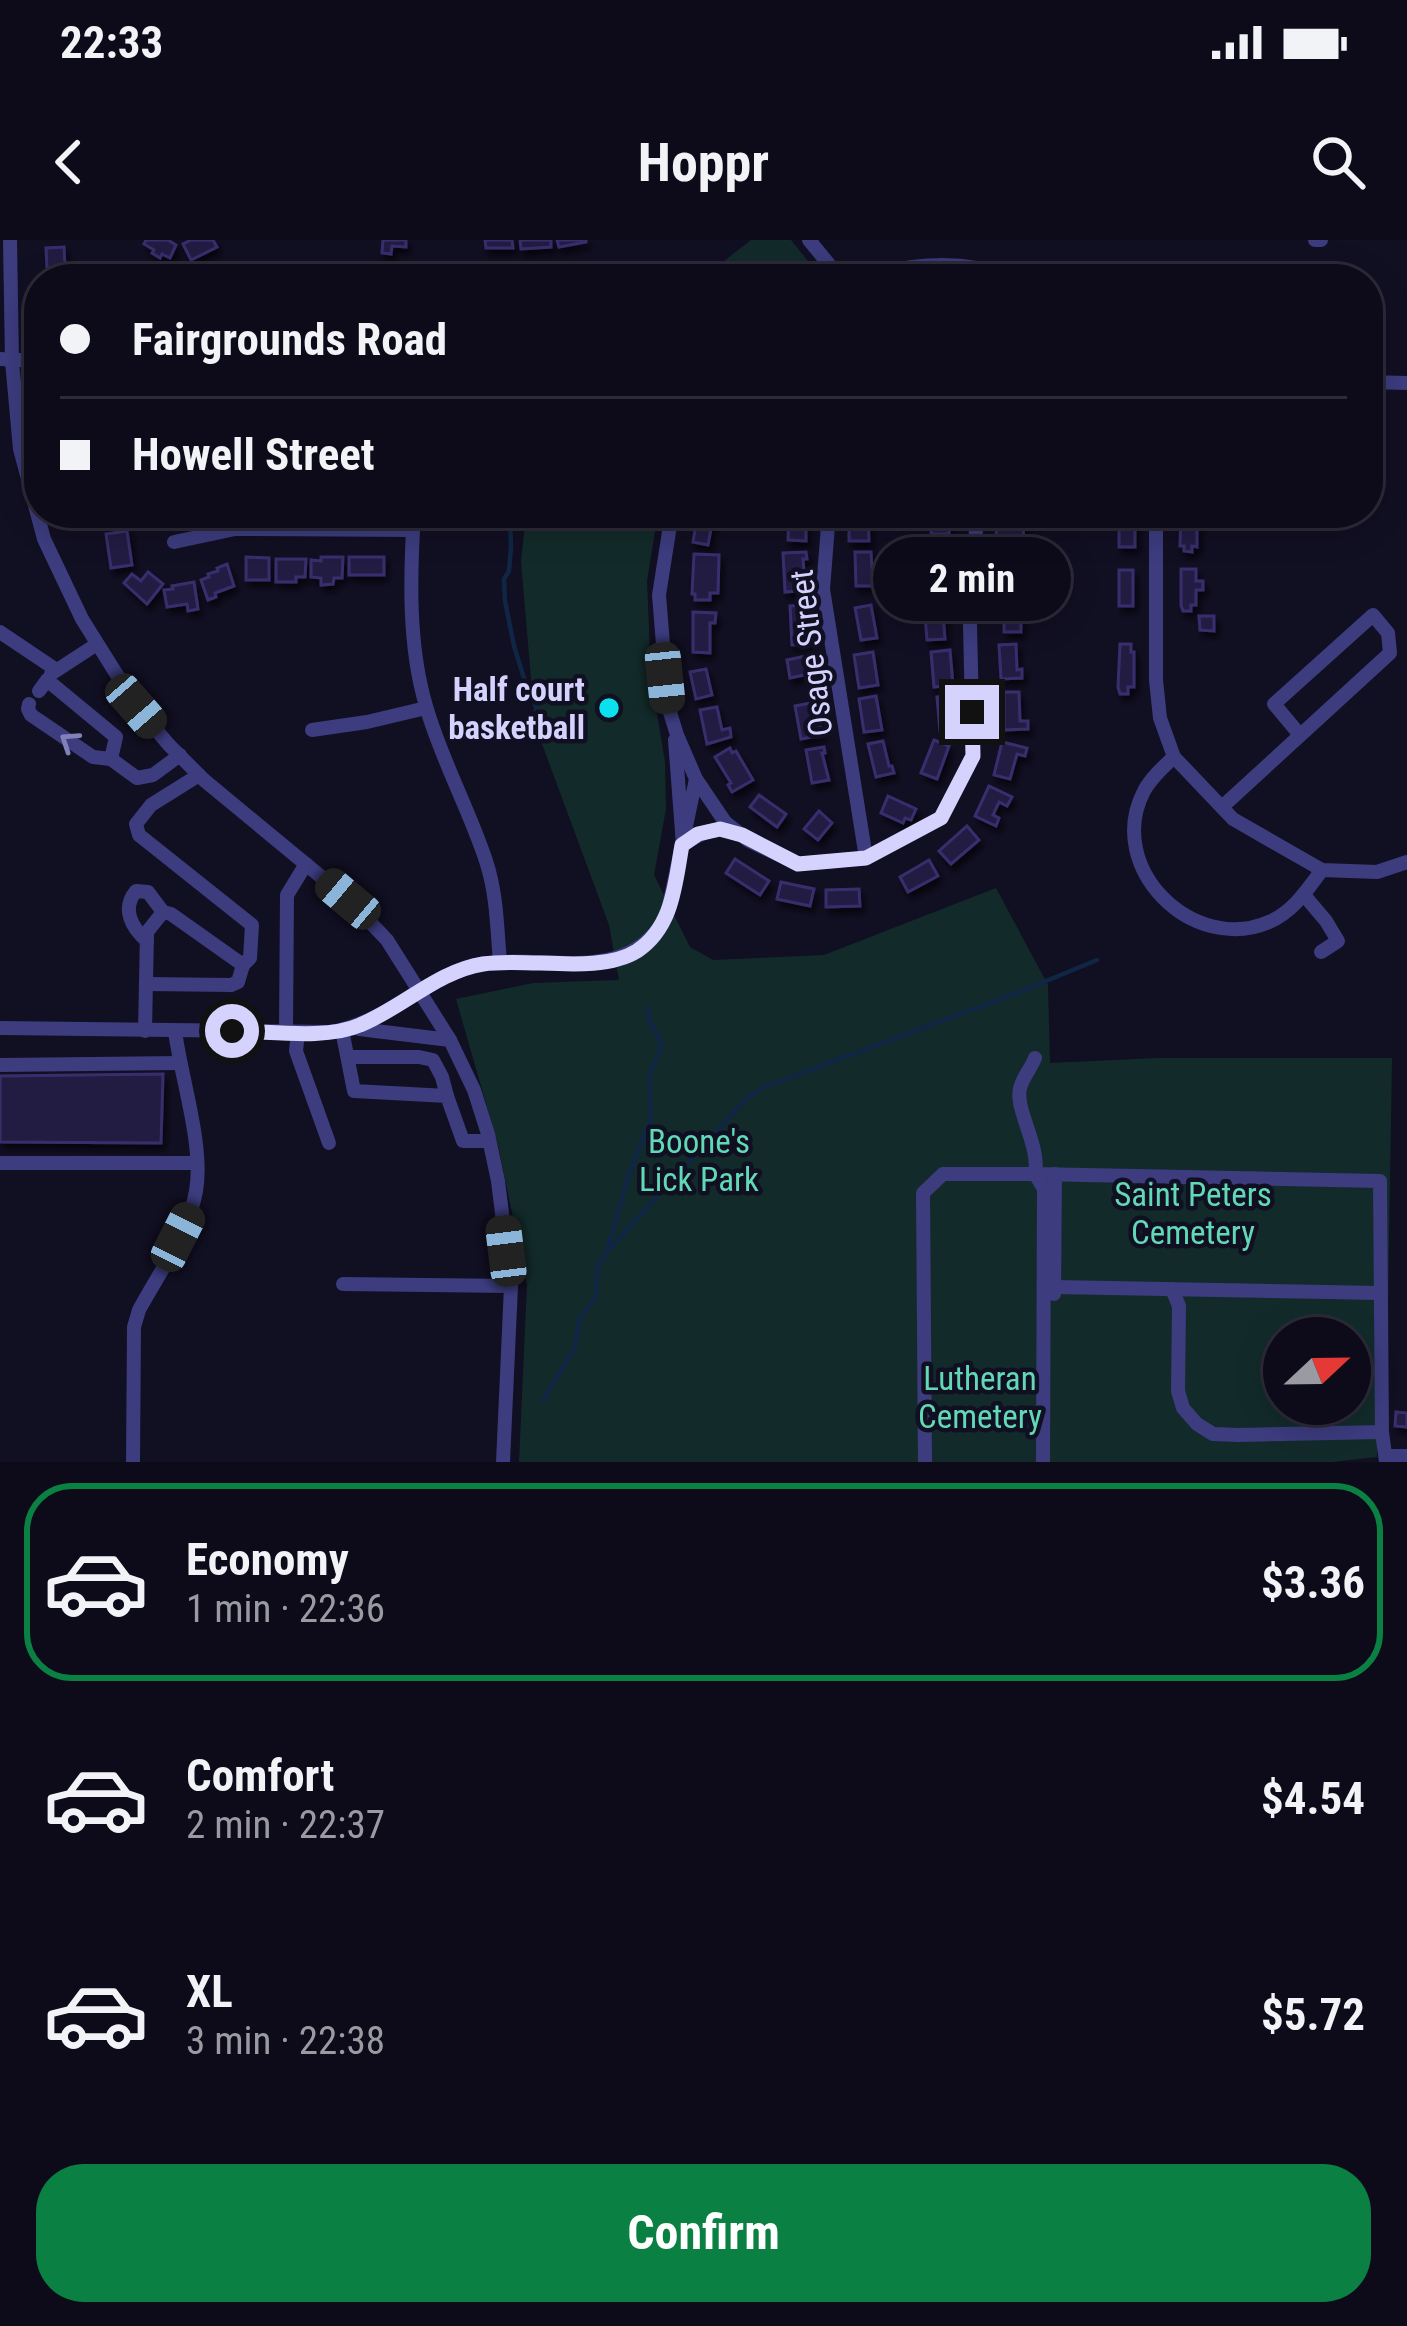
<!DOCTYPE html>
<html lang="en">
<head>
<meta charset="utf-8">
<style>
	:root { --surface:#0d0b1a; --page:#1b1927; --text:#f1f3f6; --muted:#9a9ba2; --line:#2d2b39; --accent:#0b8043 }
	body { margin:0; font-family:"Roboto Condensed",sans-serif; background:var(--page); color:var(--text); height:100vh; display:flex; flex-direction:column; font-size:45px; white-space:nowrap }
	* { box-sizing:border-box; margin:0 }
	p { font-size:39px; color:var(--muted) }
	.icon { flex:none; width:66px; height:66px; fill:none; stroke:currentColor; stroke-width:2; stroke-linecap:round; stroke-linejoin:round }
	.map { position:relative; height:1222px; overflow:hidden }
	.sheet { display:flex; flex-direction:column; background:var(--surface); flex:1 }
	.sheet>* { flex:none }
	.guide { position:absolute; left:24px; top:24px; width:1359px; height:264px; border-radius:48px; box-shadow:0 6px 30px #0003,0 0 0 3px var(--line); display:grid; align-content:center; height:264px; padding:0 36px; background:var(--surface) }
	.needle { width:78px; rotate:68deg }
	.controls { position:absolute; left:1263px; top:1077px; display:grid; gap:24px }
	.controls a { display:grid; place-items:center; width:108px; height:108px; border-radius:50%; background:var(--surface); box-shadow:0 6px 30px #0003,0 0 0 3px var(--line); font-size:60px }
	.end { position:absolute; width:54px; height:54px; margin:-27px; border:15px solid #d5d2fd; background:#111; box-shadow:0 0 0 6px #111 }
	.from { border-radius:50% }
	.bubble { position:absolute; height:84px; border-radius:42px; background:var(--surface); box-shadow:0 6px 30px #0003,0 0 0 3px var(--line); font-size:39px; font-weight:700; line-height:84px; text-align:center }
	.car { position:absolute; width:36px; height:72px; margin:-36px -18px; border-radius:15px; box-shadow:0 0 9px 3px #0007; background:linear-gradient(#222 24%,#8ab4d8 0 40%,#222 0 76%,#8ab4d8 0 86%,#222 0) }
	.guide b { display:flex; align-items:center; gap:42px; height:114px; font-size:45px }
	.guide b+b { border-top:3px solid var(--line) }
	.guide i { width:30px; height:30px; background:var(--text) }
	ul { padding:21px 0 0; list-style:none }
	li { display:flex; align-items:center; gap:36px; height:198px; margin:0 24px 18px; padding:0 12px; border:6px solid transparent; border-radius:48px }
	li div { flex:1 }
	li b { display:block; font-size:45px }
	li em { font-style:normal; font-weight:700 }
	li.on { border-color:var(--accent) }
	li>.icon { width:108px; height:108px; stroke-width:1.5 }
	.action { display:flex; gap:24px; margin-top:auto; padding:24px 36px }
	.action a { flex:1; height:138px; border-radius:48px; background:var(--accent); color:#fff; font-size:48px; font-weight:700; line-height:138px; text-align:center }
	.status { display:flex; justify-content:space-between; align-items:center; height:84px; padding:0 60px; background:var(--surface); direction:ltr }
	.status svg { height:33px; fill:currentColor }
	header { display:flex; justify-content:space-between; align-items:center; height:156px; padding:0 36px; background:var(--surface); font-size:54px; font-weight:700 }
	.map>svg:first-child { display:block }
	.green { fill:#122b2a; fill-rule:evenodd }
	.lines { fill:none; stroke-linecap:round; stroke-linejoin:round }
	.stream { stroke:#102645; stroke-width:4.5 }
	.building { fill:#221c42; stroke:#392f6d; stroke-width:3; filter:url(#shadow) }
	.minor { stroke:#3c3c7f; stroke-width:14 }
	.oneway { stroke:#8180b8 }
	.route { stroke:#d5d2fd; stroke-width:15 }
	.poi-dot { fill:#0be0ef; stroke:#110f22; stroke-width:4.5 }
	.labels { text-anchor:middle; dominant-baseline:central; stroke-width:9; stroke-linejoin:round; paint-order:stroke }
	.street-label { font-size:33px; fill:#d5d2fd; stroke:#110f22 }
	.poi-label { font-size:33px; font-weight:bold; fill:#d5d2fd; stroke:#110f22; text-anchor:end }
	.park-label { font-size:33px; fill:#61d9b7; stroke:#110f22 }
</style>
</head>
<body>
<div class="status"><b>22:33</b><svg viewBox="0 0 49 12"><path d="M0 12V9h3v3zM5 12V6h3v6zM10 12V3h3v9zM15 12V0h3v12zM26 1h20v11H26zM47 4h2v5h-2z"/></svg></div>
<header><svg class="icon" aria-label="back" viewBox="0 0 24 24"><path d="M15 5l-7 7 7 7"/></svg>Hoppr<svg class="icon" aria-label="search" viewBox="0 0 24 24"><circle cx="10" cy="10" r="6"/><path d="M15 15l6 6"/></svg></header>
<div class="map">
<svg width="1407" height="1222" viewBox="0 0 1407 1222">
	<defs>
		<filter id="shadow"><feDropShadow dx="3.5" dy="6" stdDeviation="3" flood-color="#0009"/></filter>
	</defs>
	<rect width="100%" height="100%" fill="#110f22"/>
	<!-- green -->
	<g class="green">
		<polygon points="751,0 791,0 811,25 808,39 647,39 710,32"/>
		<path d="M526 273H658L647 341 651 437 665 522 666 569 654 635 690 707 713 720 824 715 996 648 1048 745 1050 823 1158 818H1392L1388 1065 1376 1066 1377 1217 1332 1222H519L527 1045 498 905 456 759 533 743 619 740 609 685 535 485 521 322ZM1284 1098H1350V1164H1284Z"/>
	</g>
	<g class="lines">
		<!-- stream -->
		<g class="stream">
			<polyline points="642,39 642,38"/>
			<polyline points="510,273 511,307 509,331 504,339 505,361 514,406 527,448 550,495"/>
			<polyline points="607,1012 746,859 764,847 1017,753 1097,720"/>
			<polyline points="543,1161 575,1107 579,1080 596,1056 597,1027 607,1012 628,936 651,878 649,837 661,807 658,794 650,784 648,768"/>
		</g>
	</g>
	<!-- building -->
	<g class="building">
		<polygon points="146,0 168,0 176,5 170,18 162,14 160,18 152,13 154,10 144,4"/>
		<polygon points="191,0 213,0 217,7 191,20 183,4"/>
		<polygon points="383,0 406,0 406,7 392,6 391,14 382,13"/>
		<polygon points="485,0 512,0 513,8 486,8"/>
		<polygon points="520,0 551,0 551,7 521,9"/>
		<polygon points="557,0 586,0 586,2 559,7"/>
		<polygon points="64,7 65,27 47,28 46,8"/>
		<polygon points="698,273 714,273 708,305 693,302"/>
		<polygon points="789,273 806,273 806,301 788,300"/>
		<polygon points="849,273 868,273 869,301 849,301"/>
		<polygon points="932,273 950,273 949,294 931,294"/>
		<polygon points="998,273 1015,273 1014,284 1024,284 1023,298 996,296"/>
		<rect x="1119" y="273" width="16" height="34"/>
		<polygon points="1181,273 1197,273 1197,307 1192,306 1192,312 1184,311 1184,306 1180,306"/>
		<polygon points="127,291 132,325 111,328 106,294"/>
		<polygon points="942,306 945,344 922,345 918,308"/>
		<polygon points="1021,306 1021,330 1027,330 1027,337 1004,341 1003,307"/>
		<polygon points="806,312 807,319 803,319 805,344 808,343 808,350 785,352 783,313"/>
		<polygon points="855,312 871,312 873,346 856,346"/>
		<polygon points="694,314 719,315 718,353 710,353 710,360 695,360 695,354 692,354"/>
		<polygon points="246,317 269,318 269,340 246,340"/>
		<polygon points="321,317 343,317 342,338 334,338 333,344 321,345 321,338 311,337 311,320 321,321"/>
		<rect x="349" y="317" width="35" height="18"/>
		<polygon points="276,319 306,319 305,337 296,337 296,342 276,342"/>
		<polygon points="227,324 234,346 215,353 216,357 208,360 201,340 209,337 208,334 218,331 217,328"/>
		<polygon points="1181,329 1196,329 1196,341 1203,341 1203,350 1196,350 1196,365 1191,365 1191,371 1183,371 1181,365"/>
		<rect x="1119" y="330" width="14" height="36"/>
		<polygon points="148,332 163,344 147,364 124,343 132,334 141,341"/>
		<polygon points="194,342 198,369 188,371 187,364 167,367 164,350 173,349 172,346"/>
		<rect x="1004" y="357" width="17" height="35"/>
		<polygon points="942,361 945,399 927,400 924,362"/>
		<polygon points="807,365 809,404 792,405 790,366"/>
		<polygon points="871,365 877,398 861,400 855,368"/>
		<polygon points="693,372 716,373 715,383 710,383 710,413 693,412"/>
		<polygon points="1199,376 1214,376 1214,391 1200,390"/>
		<polygon points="1016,404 1017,430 1022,429 1022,438 1001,439 999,405"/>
		<polygon points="1120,404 1131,404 1131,412 1134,412 1134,447 1128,447 1128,454 1120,454 1118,447"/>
		<polygon points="950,410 953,445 934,447 931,412"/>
		<polygon points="873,412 878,445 859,448 854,415"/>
		<polygon points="811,415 814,433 790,438 787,420"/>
		<polygon points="706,429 712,455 696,459 690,432"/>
		<polygon points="1004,452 1019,452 1020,481 1028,481 1028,489 1004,490"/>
		<polygon points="953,455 956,489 940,491 937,457"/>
		<polygon points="876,456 882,490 864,492 859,459"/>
		<polygon points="816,462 822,495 801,499 795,466"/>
		<polygon points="717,467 722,490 730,488 731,497 707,504 700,470"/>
		<polygon points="934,500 949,506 937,539 921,533"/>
		<polygon points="883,501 889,526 892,526 894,533 876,537 868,504"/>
		<polygon points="1002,502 1027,508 1025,516 1017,514 1010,539 994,535"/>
		<polygon points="824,507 825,513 822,513 829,540 812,543 806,510"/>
		<polygon points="730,508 732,513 736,511 753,540 732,552 728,545 731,543 715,517"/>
		<polygon points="989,546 1012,557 1007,566 999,562 993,575 999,578 996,586 975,576"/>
		<polygon points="759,555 786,574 777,587 750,567"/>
		<polygon points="888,556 916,569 911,580 905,578 903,583 881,573"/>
		<polygon points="819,571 832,583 818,600 804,589"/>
		<polygon points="967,586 979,600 951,624 939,611"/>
		<polygon points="735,619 769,641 760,655 726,633"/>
		<polygon points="929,620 938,636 908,652 900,637"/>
		<polygon points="781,642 814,649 810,666 777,659"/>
		<polygon points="859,649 860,666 826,667 826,650"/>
		<polygon points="163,834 161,903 0,902 0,836"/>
		<polygon points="1396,1172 1407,1173 1407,1187 1395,1186"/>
	</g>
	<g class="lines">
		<!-- minor -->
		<g class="minor">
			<polyline points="10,0 12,121 20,209 44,299 82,379 137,467 169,505 204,540 348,659 387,700 450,800 474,850 488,894 498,941 511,1046 503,1222"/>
			<polyline points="809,0 841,39"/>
			<polyline points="1315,0 1321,0"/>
			<path d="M857 39C912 22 964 19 1018 39"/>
			<polyline points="0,119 39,121"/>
			<polyline points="1368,142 1407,143"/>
			<path d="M414 273C410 336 408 405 426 466 441 519 469 569 486 621 497 654 497 689 500 722"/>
			<polyline points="672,273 659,355 668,466 677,495 696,539 725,582 749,601 798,624 866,618 941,578 973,516 970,385 977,273"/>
			<polyline points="829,273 823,349 866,618"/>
			<polyline points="1156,273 1156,440 1160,478 1174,517 1233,579 1322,630 1377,632 1407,622"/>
			<polyline points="174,302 235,289 413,290"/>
			<polyline points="0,392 55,429"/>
			<polyline points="51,434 97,404"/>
			<polyline points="29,464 28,469 31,475 93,517 111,519 116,497 47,440 39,451"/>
			<polyline points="312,490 367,482 426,468"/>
			<path d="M675 500 683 605C702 592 714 586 737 593"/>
			<path d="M1174 517C1163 527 1151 538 1144 551 1104 628 1193 715 1269 682 1293 672 1307 650 1322 630"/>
			<polyline points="111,519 137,538 153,535 180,515"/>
			<path d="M1222 567C1278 516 1334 464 1390 413L1388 393 1373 375 1274 464 1300 495"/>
			<polyline points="1304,655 1326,681 1338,701 1321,712"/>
			<path d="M147 701C132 688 121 669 136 651L148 652 163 672 171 674 243 725 250 718 252 685 139 595 136 584 151 565 199 535"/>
			<polyline points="146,744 231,745 238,742 243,725"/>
			<path d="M0 788 329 792C387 784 426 734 481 724 547 713 628 748 667 675L696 539"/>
			<polyline points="359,789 450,800"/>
			<polyline points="342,790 354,851 447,856 463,901 489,901"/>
			<polyline points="145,791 147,692 163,672"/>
			<polyline points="286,791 287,655 306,624"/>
			<polyline points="298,792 296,811 329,903"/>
			<polyline points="348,817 419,817 433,820 442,837 447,856"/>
			<path d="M1035 818C1031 828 1024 836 1021 845 1012 866 1041 905 1035 934L1380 941 1382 1192 1386 1222"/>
			<polyline points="0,825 179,823"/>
			<polyline points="0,923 197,923"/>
			<polyline points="343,1044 511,1046"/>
			<polyline points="1055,1047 1381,1053"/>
			<polyline points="1172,1049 1179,1066 1178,1151 1183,1168 1197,1184 1213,1194 1238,1195 1382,1192"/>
			<polyline points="1054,1054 1055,934"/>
			<polyline points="1386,1216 1407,1216"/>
			<path d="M133 1222 134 1087 139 1070C159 1033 189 992 196 951 204 906 181 838 175 791"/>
			<polyline points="925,1222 923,953 943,934 1035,934 1044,949 1043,1222"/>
		</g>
	</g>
	<!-- one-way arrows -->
	<defs><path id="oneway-chevron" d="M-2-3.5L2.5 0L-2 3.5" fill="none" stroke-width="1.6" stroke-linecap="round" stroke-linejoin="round" transform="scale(3)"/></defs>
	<use class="oneway" href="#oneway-chevron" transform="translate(69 501) rotate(-146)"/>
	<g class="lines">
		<!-- route -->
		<path class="route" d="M232 791C270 791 326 800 360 785 402 768 438 731 483 724 528 717 599 735 637 711 673 687 675 644 682 605L698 594 720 589 742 595 798 624 866 618 941 578 973 516 972 472"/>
	</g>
	<!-- markers -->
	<circle class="poi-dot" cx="609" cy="468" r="12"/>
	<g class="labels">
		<!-- street labels -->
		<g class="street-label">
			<text transform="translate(811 413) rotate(-97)">Osage Street</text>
		</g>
		<!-- poi labels -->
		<g class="poi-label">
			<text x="585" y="449">Half court<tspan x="585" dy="38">basketball</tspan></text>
		</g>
		<!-- park labels -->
		<g class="park-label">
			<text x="699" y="901">Boone's<tspan x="699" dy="38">Lick Park</tspan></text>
			<text x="1193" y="954">Saint Peters<tspan x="1193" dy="38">Cemetery</tspan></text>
			<text x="980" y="1138">Lutheran<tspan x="980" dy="38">Cemetery</tspan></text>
		</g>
	</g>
</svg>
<div class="controls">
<a><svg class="needle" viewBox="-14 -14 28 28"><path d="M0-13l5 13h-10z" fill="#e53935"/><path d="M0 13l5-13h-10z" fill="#9a9ba2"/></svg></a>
</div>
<i class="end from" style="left:232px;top:791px"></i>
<i class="end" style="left:972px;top:472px"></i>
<div class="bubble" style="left:873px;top:297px;width:198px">2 min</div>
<i class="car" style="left:665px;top:438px;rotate:174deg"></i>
<i class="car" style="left:136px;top:466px;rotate:139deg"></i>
<i class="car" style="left:348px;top:659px;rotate:310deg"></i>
<i class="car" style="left:178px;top:997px;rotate:27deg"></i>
<i class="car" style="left:506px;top:1011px;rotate:353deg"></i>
<div class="guide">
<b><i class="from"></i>Fairgrounds Road</b>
<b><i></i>Howell Street</b>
</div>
</div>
<section class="sheet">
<ul>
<li class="on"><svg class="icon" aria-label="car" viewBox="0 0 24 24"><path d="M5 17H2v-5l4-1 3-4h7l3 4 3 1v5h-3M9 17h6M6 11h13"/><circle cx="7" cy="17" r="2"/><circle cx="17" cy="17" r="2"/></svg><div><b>Economy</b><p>1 min · 22:36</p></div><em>$3.36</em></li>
<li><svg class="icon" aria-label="car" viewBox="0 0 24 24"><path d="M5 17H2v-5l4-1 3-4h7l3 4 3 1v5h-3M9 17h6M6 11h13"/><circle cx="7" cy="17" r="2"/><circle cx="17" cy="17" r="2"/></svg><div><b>Comfort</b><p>2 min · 22:37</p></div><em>$4.54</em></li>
<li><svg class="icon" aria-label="car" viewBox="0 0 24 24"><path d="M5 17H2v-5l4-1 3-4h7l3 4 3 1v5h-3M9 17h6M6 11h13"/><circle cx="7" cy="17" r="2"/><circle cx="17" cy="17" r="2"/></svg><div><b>XL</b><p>3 min · 22:38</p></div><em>$5.72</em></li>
</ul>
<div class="action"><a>Confirm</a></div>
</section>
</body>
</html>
